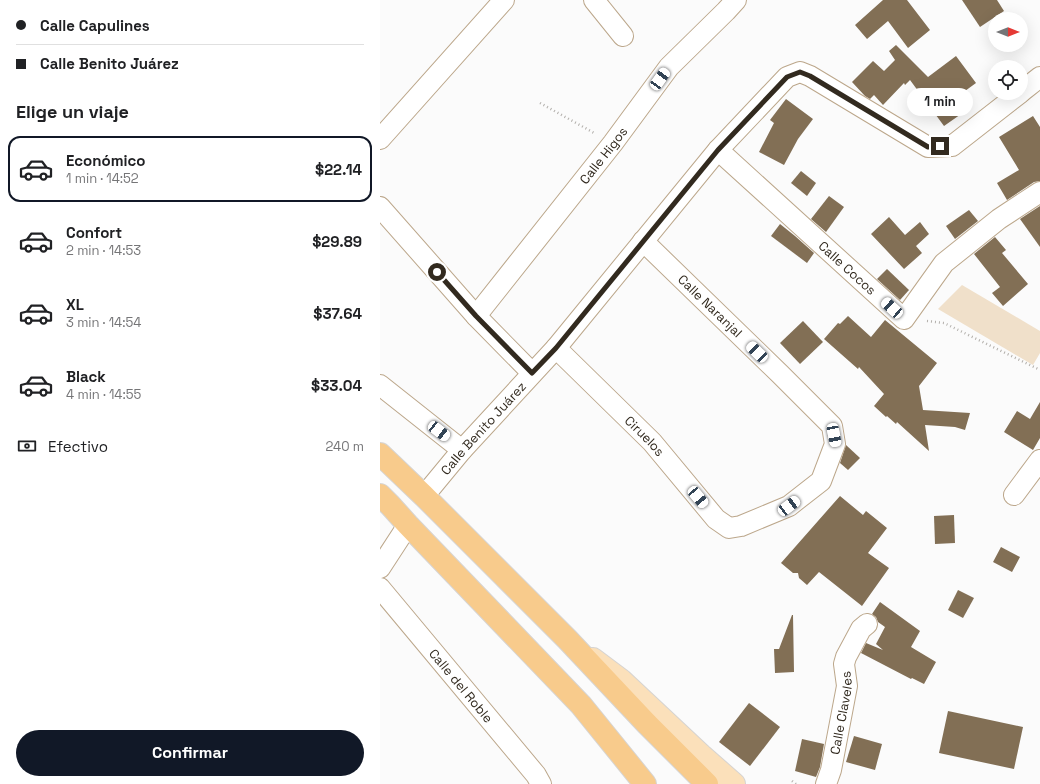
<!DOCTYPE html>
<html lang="es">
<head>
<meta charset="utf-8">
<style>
	:root { --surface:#fff; --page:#f2f2f2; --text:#202124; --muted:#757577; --line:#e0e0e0; --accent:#111827 }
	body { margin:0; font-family:"Space Grotesk",sans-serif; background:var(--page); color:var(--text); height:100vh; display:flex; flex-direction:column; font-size:15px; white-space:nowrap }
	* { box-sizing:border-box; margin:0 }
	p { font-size:13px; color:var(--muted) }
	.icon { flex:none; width:22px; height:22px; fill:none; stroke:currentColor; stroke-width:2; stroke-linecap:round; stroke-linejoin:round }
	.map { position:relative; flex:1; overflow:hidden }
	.side { display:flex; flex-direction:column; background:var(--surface); width:380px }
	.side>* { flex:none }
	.banner { display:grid; align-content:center; height:88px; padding:0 16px; background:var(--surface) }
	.needle { width:26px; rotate:90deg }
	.controls { position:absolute; left:608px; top:12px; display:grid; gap:8px }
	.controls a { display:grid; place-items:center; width:40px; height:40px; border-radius:50%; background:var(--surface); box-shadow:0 4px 16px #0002; font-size:20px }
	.end { position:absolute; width:18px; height:18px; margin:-9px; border:5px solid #322a1f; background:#fff; box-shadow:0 0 0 2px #fff }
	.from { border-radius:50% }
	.bubble { position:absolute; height:28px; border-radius:14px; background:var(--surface); box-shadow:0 4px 16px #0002; font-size:13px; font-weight:700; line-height:28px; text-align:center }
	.car { position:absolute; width:12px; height:24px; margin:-12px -6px; border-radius:5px; box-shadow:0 0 3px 1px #0007; background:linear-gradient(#fff 24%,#345 0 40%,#fff 0 76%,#345 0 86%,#fff 0) }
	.banner b { display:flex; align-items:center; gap:14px; height:38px; font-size:15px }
	.banner b+b { border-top:1px solid var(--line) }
	.banner i { width:10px; height:10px; background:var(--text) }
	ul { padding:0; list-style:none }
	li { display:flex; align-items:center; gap:12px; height:66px; margin:0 8px 6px; padding:0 8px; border:2px solid transparent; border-radius:12px }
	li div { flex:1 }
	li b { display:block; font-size:15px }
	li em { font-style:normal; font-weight:700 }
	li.current { border-color:var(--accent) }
	li>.icon { width:36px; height:36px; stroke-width:1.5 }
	h2 { padding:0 16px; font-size:18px; line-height:48px }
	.pay { display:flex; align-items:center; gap:10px; height:44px; padding:0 16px; font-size:15px }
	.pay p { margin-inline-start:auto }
	.action { display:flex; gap:8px; margin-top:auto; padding:8px 16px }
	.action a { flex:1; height:46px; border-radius:24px; background:var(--accent); color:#fff; font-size:16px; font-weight:700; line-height:46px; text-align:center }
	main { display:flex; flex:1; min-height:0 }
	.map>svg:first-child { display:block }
	.green { fill:#f0e0ca }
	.building { fill:#826f55 }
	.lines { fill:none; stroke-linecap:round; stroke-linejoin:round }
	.street-casing { stroke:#bca78b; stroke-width:22 }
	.primary-casing { stroke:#d6d4d2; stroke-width:24 }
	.highway-casing { stroke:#d6d4d2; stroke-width:24 }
	.path { stroke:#b2afab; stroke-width:2.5; stroke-dasharray:1 3; stroke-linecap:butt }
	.street { stroke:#fff; stroke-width:20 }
	.primary { stroke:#fbe0ba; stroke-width:22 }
	.highway { stroke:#f8cb8c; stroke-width:22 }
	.route { stroke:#322a1f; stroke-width:5 }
	.labels { text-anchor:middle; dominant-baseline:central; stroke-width:4; stroke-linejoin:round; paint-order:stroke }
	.street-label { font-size:13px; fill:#322a1f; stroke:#fff }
</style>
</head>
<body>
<main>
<section class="side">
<div class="banner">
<b><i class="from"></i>Calle Capulines</b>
<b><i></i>Calle Benito Juárez</b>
</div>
<h2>Elige un viaje</h2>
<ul>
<li class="current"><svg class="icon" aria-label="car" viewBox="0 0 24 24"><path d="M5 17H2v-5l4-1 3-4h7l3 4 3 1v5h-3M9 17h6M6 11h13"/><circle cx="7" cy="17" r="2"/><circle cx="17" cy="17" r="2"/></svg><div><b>Económico</b><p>1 min · 14:52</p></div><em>$22.14</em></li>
<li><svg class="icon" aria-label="car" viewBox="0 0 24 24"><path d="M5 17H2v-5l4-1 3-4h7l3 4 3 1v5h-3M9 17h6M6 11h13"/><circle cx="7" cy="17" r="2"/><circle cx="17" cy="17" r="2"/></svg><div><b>Confort</b><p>2 min · 14:53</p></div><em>$29.89</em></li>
<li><svg class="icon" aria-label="car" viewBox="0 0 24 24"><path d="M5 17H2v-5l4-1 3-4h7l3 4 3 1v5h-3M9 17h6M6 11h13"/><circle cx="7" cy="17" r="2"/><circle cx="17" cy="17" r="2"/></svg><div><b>XL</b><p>3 min · 14:54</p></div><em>$37.64</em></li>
<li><svg class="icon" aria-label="car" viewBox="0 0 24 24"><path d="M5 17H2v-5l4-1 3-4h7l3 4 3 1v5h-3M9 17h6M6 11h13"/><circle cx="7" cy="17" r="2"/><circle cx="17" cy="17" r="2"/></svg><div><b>Black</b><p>4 min · 14:55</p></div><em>$33.04</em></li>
</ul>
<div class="pay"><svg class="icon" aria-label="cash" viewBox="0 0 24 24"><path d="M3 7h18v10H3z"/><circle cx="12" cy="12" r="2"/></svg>Efectivo<p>240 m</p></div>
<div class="action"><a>Confirmar</a></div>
</section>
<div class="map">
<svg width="660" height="784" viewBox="0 0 660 784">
	<rect width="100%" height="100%" fill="#fbfbfb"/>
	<!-- green -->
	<polygon class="green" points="582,285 660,331 660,353 653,365 558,309"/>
	<!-- building -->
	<g class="building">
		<polygon points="503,0 527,0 550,30 528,48 508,21 487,39 475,25"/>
		<polygon points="582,0 617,0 624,11 600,27"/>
		<polygon points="516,45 548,77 576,56 596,83 574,99 584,112 564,126 530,80 525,85 524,83 503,105 494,95 490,99 485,96 472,82 493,61 504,71 515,60 509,51"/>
		<polygon points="406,99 433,119 418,139 404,165 379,152 394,123 390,120"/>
		<polygon points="653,116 660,127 660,181 654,182 627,200 617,183 639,170 619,137"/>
		<polygon points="421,171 436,183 427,196 411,183"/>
		<polygon points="449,196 464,207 446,232 431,219"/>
		<polygon points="660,206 660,247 640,219"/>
		<polygon points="589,210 598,221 575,239 566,226"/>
		<polygon points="509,217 525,235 540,222 549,234 536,246 542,253 524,269 491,234"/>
		<polygon points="400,224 415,236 434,253 427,263 391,236"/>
		<polygon points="615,237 626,250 622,253 648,284 623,306 612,293 620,287 594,254"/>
		<polygon points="507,269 529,290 520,300 497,279"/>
		<polygon points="468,316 491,337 505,320 557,363 539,386 543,410 590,413 585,430 575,427 545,425 549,451 517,422 516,424 507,416 506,417 494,406 504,394 479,367 478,369 444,339 458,323 460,324"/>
		<polygon points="423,321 443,342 420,364 400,343"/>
		<polygon points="660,402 660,438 653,450 624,432 637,411 650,419"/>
		<polygon points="466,445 480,458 468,470 460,463"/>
		<polygon points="460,496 483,515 486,511 507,528 488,553 509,568 482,606 439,572 427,585 419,578 418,573 413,573 401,563"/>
		<polygon points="574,515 575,543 555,544 554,516"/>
		<polygon points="621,547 640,557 632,572 613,562"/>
		<polygon points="578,590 594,598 583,618 568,610"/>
		<polygon points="500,602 540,631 531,647 556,662 544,684 532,678 531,679 481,653 486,643 503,650 496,644 505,627 498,622 496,617 492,614"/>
		<polygon points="412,615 413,615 414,672 395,673 394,649 399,649"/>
		<polygon points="369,703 400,727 370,766 339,742"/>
		<polygon points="568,711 643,727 634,769 559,753"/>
		<polygon points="474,736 502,744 495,770 466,762"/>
		<polygon points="422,739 444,744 440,767 436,777 415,771"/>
	</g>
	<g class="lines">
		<!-- street casing -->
		<g class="street-casing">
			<g id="street">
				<polyline points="214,0 243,36"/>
				<polyline points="641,92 660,77"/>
				<polyline points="0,139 124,0"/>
				<path id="s1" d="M338 150 524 319 564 263 619 219 660 192"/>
				<polyline points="0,207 96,316 152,373"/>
				<path id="s2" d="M96 316 233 143 289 67 346 11 356 0"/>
				<path id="s3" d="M176 348 272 442 336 519 349 528 361 526 409 506 441 481 455 444 452 426 400 374 263 241"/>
				<polyline points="0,385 82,450"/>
				<polyline points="634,495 660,460"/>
				<path id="s4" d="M44 496 82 450 176 348 338 150 407 77 420 72 430 76 548 147 572 146 640 93"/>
				<polyline points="0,568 28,525"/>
				<path id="s5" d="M0 588 156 775 161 784"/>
				<path id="s6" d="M446 784 451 770 467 686 464 664 466 657 481 629 487 624"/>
			</g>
		</g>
		<!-- primary casing -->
		<g class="primary-casing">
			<polyline id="primary" points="213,659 241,680 321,755 354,784"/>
		</g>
		<!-- highway casing -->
		<g class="highway-casing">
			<g id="highway">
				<polyline points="0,454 44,496 187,639 267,724 327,784"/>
				<polyline points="0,495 10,505 28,525 201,705 265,784"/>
			</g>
		</g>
		<!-- path -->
		<g class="path">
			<polyline points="160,103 216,134"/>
			<polyline points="547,321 564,323 660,370"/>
			<polyline points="412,781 416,784"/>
		</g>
		<!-- street -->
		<use href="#street" class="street"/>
		<!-- primary -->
		<use href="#primary" class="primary"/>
		<!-- highway -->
		<use href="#highway" class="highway"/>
	</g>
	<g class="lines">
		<!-- route -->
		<polyline class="route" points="57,272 96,316 152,373 176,348 338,150 407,77 420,72 430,76 548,147 560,146"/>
	</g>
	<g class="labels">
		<!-- street labels -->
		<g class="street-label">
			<text stroke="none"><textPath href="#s2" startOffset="205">Calle Higos</textPath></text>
			<text stroke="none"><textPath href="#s1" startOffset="175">Calle Cocos</textPath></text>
			<text transform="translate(330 306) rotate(44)">Calle Naranjal</text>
			<text stroke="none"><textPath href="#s4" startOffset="90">Calle Benito Juárez</textPath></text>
			<text stroke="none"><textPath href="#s3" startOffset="125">Ciruelos</textPath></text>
			<text stroke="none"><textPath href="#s5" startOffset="127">Calle del Roble</textPath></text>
			<text stroke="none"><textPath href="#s6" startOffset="73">Calle Claveles</textPath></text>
		</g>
	</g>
</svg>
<div class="controls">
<a><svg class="needle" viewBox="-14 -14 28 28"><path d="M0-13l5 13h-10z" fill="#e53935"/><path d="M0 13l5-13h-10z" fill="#757577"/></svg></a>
<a><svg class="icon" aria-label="locate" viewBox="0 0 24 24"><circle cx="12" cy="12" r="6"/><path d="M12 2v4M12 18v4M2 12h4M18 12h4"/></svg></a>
</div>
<i class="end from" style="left:57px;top:272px"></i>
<i class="end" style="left:560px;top:146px"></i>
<div class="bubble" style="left:527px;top:88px;width:66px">1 min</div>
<i class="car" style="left:280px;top:79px;rotate:36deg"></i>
<i class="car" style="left:512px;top:308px;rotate:312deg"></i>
<i class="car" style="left:377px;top:352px;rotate:314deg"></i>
<i class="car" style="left:59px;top:431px;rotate:128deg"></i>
<i class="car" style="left:454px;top:435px;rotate:169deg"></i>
<i class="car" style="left:318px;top:497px;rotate:140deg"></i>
<i class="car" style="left:409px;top:506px;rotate:53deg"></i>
</div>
</main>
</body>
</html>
